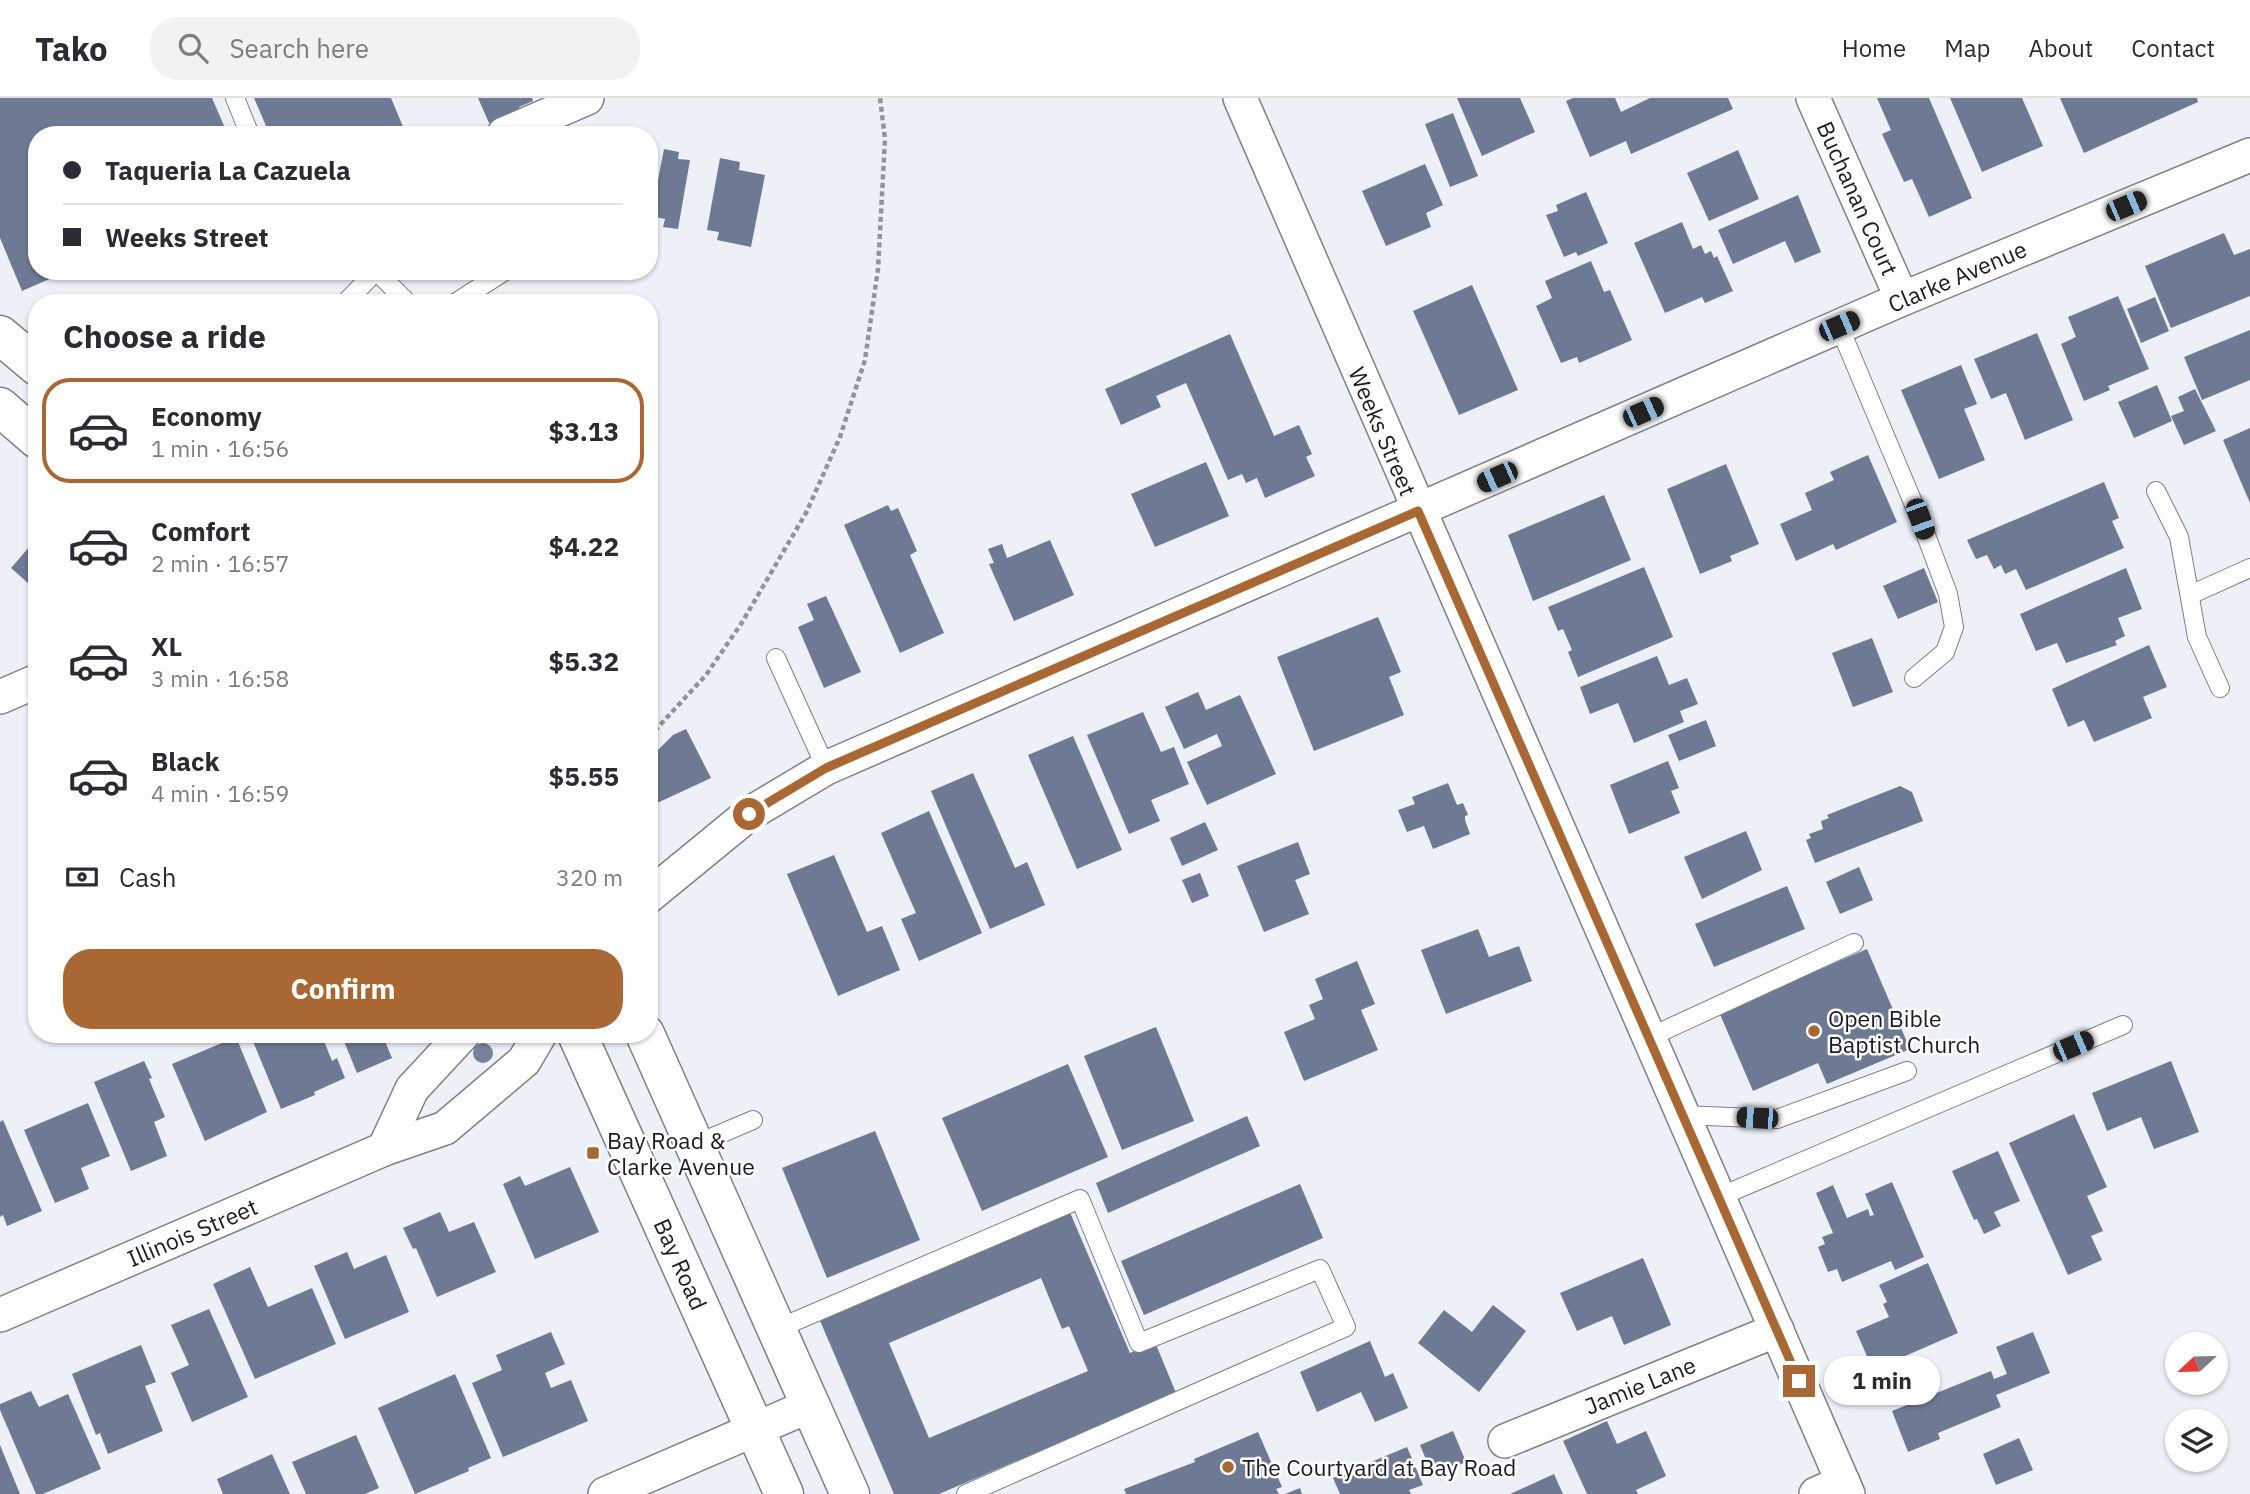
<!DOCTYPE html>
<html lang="en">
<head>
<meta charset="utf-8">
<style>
	:root { --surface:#fff; --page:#f2f2f3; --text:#2b2b33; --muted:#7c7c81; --line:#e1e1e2; --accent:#a96733 }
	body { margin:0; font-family:"IBM Plex Sans",sans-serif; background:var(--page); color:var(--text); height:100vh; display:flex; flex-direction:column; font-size:26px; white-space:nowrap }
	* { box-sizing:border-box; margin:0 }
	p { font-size:23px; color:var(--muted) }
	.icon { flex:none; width:38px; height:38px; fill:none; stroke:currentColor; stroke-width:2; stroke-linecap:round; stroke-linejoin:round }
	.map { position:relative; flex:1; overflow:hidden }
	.panel { position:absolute; left:28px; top:196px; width:630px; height:749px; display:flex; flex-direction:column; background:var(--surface); border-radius:28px; box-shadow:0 2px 5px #0004 }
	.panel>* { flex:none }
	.top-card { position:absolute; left:28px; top:28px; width:630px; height:154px; border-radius:28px; box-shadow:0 2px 5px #0004; display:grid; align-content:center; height:154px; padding:0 35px; background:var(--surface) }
	.needle { width:46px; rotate:248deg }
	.fabs { position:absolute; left:2165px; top:1234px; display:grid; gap:14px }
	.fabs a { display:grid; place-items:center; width:63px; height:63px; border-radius:50%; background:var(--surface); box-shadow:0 2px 5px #0004; font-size:35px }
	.end { position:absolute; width:32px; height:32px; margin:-16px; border:9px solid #a96733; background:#fff; box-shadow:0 0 0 4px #fff }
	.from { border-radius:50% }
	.bubble { position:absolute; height:49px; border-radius:24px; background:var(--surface); box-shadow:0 2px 5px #0004; font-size:23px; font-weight:700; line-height:49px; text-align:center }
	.car { position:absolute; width:21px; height:42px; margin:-21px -10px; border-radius:9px; box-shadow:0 0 5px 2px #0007; background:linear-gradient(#222 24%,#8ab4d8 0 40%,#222 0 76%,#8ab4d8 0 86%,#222 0) }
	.top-card b { display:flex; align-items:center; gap:24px; height:66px; font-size:26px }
	.top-card b+b { border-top:2px solid var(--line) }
	.top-card i { width:18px; height:18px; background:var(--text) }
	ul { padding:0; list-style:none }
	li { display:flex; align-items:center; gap:21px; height:105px; margin:0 14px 10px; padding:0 21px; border:4px solid transparent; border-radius:28px }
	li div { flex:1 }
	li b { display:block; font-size:26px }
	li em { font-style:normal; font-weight:700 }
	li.on { border-color:var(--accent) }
	li>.icon { width:63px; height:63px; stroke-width:1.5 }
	h2 { padding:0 35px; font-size:32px; line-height:84px }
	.pay { display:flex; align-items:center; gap:18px; height:77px; padding:0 35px; font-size:26px }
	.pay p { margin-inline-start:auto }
	.button { display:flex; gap:14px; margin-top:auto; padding:14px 35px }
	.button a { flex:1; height:80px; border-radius:28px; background:var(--accent); color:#fff; font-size:28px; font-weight:700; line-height:80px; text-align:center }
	header { display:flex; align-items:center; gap:42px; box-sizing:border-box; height:98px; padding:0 35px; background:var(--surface); border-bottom:2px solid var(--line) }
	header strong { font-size:33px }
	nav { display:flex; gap:38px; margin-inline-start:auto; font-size:24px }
	.search { width:490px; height:63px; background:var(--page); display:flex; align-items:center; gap:18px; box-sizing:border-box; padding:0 24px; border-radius:28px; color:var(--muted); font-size:26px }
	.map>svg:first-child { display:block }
	.building { fill:#6e7994; fill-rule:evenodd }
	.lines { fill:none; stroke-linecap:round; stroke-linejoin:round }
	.service-casing { stroke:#7d8086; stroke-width:20 }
	.minor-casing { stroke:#7d8086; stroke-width:36 }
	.secondary-casing { stroke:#7d8086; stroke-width:41 }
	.path { stroke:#909398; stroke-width:4.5; stroke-dasharray:5 3.5; stroke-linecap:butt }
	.service { stroke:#fff; stroke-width:18 }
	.minor { stroke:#fff; stroke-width:33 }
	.secondary { stroke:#fff; stroke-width:38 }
	.tree { fill:#79829b }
	.route { stroke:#a96733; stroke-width:9 }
	.poi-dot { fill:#a96733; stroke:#fdfdff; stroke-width:2.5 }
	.labels { text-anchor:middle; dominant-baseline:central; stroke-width:5; stroke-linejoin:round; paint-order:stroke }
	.street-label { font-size:23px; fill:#1a1c1e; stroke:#fdfdff }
	.poi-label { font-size:23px; fill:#1a1c1e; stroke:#fdfdff; text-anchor:start }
</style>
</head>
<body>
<header>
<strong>Tako</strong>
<div class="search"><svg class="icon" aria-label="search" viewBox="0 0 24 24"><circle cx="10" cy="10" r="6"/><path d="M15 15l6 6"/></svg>Search here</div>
<nav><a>Home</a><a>Map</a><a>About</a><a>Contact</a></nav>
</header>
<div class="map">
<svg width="2250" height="1396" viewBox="0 0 2250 1396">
	<rect width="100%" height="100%" fill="#edf0f7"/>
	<!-- building -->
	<g class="building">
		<polygon points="0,0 212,0 228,37 37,37 37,173 68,173 22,193 0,140"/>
		<polygon points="254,0 391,0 404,31 390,37 270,37"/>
		<polygon points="478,0 532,0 533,3 519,9 520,12 489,25"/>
		<polygon points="1457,0 1520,0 1535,34 1482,58"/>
		<polygon points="1573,0 1615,0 1621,14 1650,0 1728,0 1733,11 1631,56 1626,43 1590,59 1566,3"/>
		<polygon points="1877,0 1929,0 1972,100 1929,119 1912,81 1904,84 1882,36 1891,32"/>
		<polygon points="1950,0 2022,0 2043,48 1982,74"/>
		<polygon points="2060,0 2197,0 2198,4 2084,55"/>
		<polygon points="1453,15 1478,78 1450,89 1425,26"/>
		<polygon points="664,51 679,54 678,61 690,62 678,131 663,129 665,121 651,118"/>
		<polygon points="1738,52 1759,101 1709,123 1687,75"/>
		<polygon points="720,60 740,64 739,72 765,77 751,149 717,142 719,134 707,132"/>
		<polygon points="1425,66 1443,107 1426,115 1431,129 1386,148 1362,93"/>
		<polygon points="1586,94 1608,145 1578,158 1576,154 1564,159 1546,117 1558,113 1556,107"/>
		<polygon points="1798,97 1821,154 1795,165 1785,143 1733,166 1718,132"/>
		<polygon points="1682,124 1693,151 1701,147 1705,156 1711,153 1714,160 1717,158 1733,193 1705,205 1702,199 1665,215 1634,145"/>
		<polygon points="2224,135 2234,157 2250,151 2250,198 2171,230 2145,168"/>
		<polygon points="1591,163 1604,194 1610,192 1632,242 1579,265 1577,259 1561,265 1536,208 1552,200 1545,183"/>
		<polygon points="1472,187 1518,292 1459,317 1413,213"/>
		<polygon points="2118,198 2149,271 2108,288 2110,292 2084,303 2061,246 2076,239 2068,219"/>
		<polygon points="2155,199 2169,233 2141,245 2127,211"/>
		<polygon points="2250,232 2250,282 2202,302 2184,259"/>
		<polygon points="2037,235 2073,322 2025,342 2006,295 1991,301 1974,261"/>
		<polygon points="1230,236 1274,338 1299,327 1312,356 1306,359 1315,378 1265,400 1257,380 1246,385 1242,376 1228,382 1186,285 1156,298 1161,309 1121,327 1105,291"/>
		<polygon points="1961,267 1977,306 1964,311 1985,362 1939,381 1901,292"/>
		<polygon points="2157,287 2172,323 2134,340 2118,304"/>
		<polygon points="2195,291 2216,333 2184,347 2171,318 2184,313 2178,299"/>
		<polygon points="2250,330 2250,405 2223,342"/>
		<polygon points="1868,357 1897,424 1836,452 1833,446 1796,463 1780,426 1812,412 1805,395 1834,382 1830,374"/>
		<polygon points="1206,364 1229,418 1155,449 1131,396"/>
		<polygon points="1726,366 1759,446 1730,458 1732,463 1700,476 1667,391"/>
		<polygon points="2104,384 2119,420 2112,423 2124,450 2026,492 2016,471 2005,476 2001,467 1994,471 1987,457 1976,461 1967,442"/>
		<polygon points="1604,397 1631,462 1533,503 1508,437"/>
		<polygon points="888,407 891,413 898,410 917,453 910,457 944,535 900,555 844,427"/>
		<polygon points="37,440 37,493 11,470"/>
		<polygon points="1050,442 1074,497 1014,523 989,466 994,465 988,451 1002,446 1007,460"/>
		<polygon points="1644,469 1673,539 1578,579 1568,554 1572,552 1563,531 1558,533 1548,509"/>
		<polygon points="1924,470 1938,504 1898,521 1883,488"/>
		<polygon points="2126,470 2142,511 2118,520 2125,538 2115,543 2117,547 2066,565 2057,545 2036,553 2020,516"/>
		<polygon points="826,498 861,574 824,590 798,529 814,522 807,506"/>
		<polygon points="1378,519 1401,574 1389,579 1404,617 1314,653 1277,559"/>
		<polygon points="1872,540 1893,594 1853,609 1832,555"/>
		<polygon points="2149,547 2167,589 2143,599 2152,620 2094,644 2084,622 2068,629 2052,591"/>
		<polygon points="1657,558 1669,587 1687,580 1698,606 1680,613 1684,624 1634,645 1618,605 1590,616 1580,589"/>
		<polygon points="1198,594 1206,612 1240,597 1276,676 1207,707 1187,664 1222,648 1217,636 1184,651 1165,609"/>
		<polygon points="1143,614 1161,654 1174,649 1189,686 1151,702 1160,723 1129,736 1087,637"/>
		<polygon points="1706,622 1716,648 1679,663 1668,637"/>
		<polygon points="686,631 711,680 655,706 649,692 649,661 673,637"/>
		<polygon points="1073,638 1122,752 1077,771 1028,657"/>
		<polygon points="1668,663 1679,690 1671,693 1680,715 1629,736 1610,687"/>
		<polygon points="973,675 1015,770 1027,764 1045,807 990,831 931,693"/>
		<polygon points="1448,685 1457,707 1463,705 1468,717 1465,718 1465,722 1470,736 1433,751 1424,728 1407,734 1398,712 1415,706 1412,699"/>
		<polygon points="1900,688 1912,694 1923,723 1815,765 1806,742 1811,740 1809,736 1823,731 1821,723 1829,720 1827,717"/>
		<polygon points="929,713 982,835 919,863 901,821 916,815 881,735"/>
		<polygon points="1205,724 1218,752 1182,768 1170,740"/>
		<polygon points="1746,733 1762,772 1702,801 1684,759"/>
		<polygon points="1298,744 1310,776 1295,782 1309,816 1264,834 1237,768"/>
		<polygon points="834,757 867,834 882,828 900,872 838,898 787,776"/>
		<polygon points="1859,769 1873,802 1840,816 1826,784"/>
		<polygon points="1200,775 1209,798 1192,805 1182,782"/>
		<polygon points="1787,788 1805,831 1714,869 1695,826"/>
		<polygon points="1478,831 1489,859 1519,848 1532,883 1446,916 1421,852"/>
		<polygon points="1867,851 1910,951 1827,986 1818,965 1753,993 1719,914"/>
		<polygon points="1357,863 1375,906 1361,912 1378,952 1304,983 1284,934 1315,921 1309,907 1323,901 1315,881"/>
		<polygon points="1156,929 1194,1023 1122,1052 1084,958"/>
		<polygon points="250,936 326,936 329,941 324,943 332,963 337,960 345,980 314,994 315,997 281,1011"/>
		<polygon points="341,936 395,936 384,941 392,960 357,975"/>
		<polygon points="236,939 267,1014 205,1043 172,966"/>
		<polygon points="144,963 152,980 149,981 165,1019 154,1024 167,1058 131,1073 94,984"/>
		<polygon points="2171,963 2199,1034 2154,1051 2141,1019 2107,1033 2092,995"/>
		<polygon points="1068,966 1108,1059 982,1113 942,1020"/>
		<polygon points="88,1005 110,1058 81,1070 89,1091 55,1105 24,1032"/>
		<polygon points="2074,1016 2107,1089 2087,1098 2103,1133 2091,1138 2102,1162 2068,1177 2009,1045"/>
		<polygon points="1247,1018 1260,1048 1108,1115 1096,1085"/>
		<polygon points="3,1022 42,1113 7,1128 3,1117 0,1119 0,1024"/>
		<polygon points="875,1033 920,1142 827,1180 782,1070"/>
		<polygon points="1998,1053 2020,1103 1994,1114 2001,1128 1984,1136 1977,1121 1974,1122 1952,1073"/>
		<polygon points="570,1069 599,1134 535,1161 503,1086 520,1078 525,1088"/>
		<polygon points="1892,1084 1924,1159 1895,1172 1891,1163 1842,1184 1837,1171 1828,1174 1818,1149 1825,1146 1822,1139 1833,1135 1816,1095 1833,1087 1847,1120 1868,1111 1870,1118 1874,1117 1865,1096"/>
		<polygon points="1300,1086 1323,1140 1144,1217 1121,1163"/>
		<path d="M1069 1112 1130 1255 1155 1244 1176 1295 939 1396H894L818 1218ZM1041 1180 1062 1231 1069 1228 1088 1273 929 1340 889 1245Z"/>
		<polygon points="440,1114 449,1134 474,1124 496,1174 437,1199 416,1150 413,1151 403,1130"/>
		<polygon points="347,1154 354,1171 386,1157 409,1214 345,1241 314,1168"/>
		<polygon points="1643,1160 1671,1227 1624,1247 1612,1218 1577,1233 1560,1195"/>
		<polygon points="1928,1165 1958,1235 1873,1272 1856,1233 1889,1219 1883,1206 1887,1204 1879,1187"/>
		<polygon points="250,1169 268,1209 312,1190 336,1246 255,1281 213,1186"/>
		<polygon points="1493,1207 1526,1233 1479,1294 1418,1245 1444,1212 1472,1234"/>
		<polygon points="209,1211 248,1299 192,1324 171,1275 189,1267 171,1227"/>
		<polygon points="551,1234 565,1266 545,1275 551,1290 571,1282 588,1323 503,1359 472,1285 502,1272 496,1257"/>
		<polygon points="2033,1234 2050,1275 1996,1297 2001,1309 1938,1335 1940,1341 1908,1354 1892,1313 1991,1273 1994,1281 2007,1276 1996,1249"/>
		<polygon points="1370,1243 1385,1279 1393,1275 1408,1310 1375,1324 1361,1294 1317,1314 1300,1274"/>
		<polygon points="141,1247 156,1284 145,1288 163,1333 108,1356 100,1335 96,1337 72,1276"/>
		<polygon points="455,1276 491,1360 468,1370 469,1373 415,1396 378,1310"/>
		<polygon points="31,1293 39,1309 68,1296 101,1371 43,1396 36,1396 0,1312 0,1306"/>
		<polygon points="1607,1323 1617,1346 1646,1333 1666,1378 1636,1392 1638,1396 1587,1396 1563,1343"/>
		<polygon points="1453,1333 1466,1364 1433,1378 1420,1347"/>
		<polygon points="1258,1334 1282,1389 1276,1391 1279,1396 1126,1396 1124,1391 1195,1364 1194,1361"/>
		<polygon points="356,1337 379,1390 365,1396 306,1396 292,1364"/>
		<polygon points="2019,1340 2033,1372 1996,1387 1983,1356"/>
		<polygon points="0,1347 20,1396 0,1396"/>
		<polygon points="1407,1349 1423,1387 1409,1392 1411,1396 1340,1396 1333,1380"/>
		<polygon points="272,1356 290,1396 223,1396 217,1381"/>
		<polygon points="1554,1376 1563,1396 1510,1396"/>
		<polygon points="1300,1390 1302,1396 1285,1396"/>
	</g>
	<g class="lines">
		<!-- service casing -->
		<g class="service-casing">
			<g id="service">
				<polyline points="235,0 250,37"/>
				<polyline points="376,173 408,205"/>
				<polyline points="345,205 376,173"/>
				<polyline points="455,205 505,173"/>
				<polyline points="1839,228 1920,421 1948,496 1954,529 1945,554 1914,580"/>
				<polyline points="2156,393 2179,439 2197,539 2220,590"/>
				<polyline points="2190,497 2250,470"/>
				<polyline points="776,560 826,670"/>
				<polyline points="1650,939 1854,845"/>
				<polyline points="1683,1017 1777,1021 1907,973"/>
				<polyline points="694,1047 753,1022"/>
				<polyline points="1719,1099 2123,927"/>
				<polyline points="777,1231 1080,1101 1139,1245 1320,1171 1346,1229 966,1396"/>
			</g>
		</g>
		<!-- minor casing -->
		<g class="minor-casing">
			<g id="minor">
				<polyline points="1240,0 1848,1396"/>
				<polyline points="1813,0 1902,201"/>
				<polyline points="504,36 587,0"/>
				<polyline points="0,599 37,583"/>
				<polyline points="649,798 749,716 826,670 1902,201 2250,57"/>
				<polyline points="384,1051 412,991 463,936"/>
				<polyline points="0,1217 384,1051 445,1030 524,963 540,936"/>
				<polyline points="1505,1343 1777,1232"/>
				<polyline points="605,1396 809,1308"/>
				<polyline points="1816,1396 1843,1384"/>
			</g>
		</g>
		<!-- secondary casing -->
		<g class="secondary-casing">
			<g id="secondary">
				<polyline points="0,237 37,268"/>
				<polyline points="0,309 37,341"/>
				<polyline points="577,936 784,1396"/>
				<polyline points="645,936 850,1396"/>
			</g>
		</g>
		<!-- path -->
		<polyline class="path" points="649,639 706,577 741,526 806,415 840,339 865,262 878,171 885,41 880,0"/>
		<!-- service -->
		<use href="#service" class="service"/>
		<!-- minor -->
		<use href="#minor" class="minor"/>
		<!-- secondary -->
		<use href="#secondary" class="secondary"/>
	</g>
	<!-- trees -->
	<circle class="tree" cx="483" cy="955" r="10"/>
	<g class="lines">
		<!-- route -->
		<polyline class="route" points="749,716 826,670 1418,413 1799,1283"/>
	</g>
	<!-- markers -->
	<g class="poi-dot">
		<circle cx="1814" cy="933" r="7"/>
		<rect x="586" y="1048" width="14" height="14" rx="3.5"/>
		<circle cx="1228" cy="1369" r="7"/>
	</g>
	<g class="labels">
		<!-- street labels -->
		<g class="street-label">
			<text transform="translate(1858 100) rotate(66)">Buchanan Court</text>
			<text transform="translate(1957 178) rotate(-23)">Clarke Avenue</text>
			<text transform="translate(1383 333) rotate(67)">Weeks Street</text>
			<text transform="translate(192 1134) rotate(-23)">Illinois Street</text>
			<text transform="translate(681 1166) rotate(66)">Bay Road</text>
			<text transform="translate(1640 1287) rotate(-22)">Jamie Lane</text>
		</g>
		<!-- poi labels -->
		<g class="poi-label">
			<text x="1828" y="920">Open Bible<tspan x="1828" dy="26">Baptist Church</tspan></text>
			<text x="607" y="1042">Bay Road &amp;<tspan x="607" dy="26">Clarke Avenue</tspan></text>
			<text x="1242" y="1369">The Courtyard at Bay Road</text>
		</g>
	</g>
</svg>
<div class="fabs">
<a><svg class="needle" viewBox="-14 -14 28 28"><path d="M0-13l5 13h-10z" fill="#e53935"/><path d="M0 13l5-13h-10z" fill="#7c7c81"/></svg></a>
<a><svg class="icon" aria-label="layers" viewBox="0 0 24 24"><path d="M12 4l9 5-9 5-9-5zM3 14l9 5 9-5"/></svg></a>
</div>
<i class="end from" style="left:749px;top:716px"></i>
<i class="end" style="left:1799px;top:1283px"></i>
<div class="bubble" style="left:1824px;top:1258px;width:116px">1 min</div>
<i class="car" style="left:2126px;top:108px;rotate:67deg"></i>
<i class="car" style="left:1839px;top:228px;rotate:67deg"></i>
<i class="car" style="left:1643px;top:314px;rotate:66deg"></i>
<i class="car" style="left:1497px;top:379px;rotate:246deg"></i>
<i class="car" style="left:1920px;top:421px;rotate:160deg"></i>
<i class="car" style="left:2073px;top:948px;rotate:67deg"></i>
<i class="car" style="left:1757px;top:1020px;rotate:273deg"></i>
<div class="top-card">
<b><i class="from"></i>Taqueria La Cazuela</b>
<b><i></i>Weeks Street</b>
</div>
<section class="panel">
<h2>Choose a ride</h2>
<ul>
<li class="on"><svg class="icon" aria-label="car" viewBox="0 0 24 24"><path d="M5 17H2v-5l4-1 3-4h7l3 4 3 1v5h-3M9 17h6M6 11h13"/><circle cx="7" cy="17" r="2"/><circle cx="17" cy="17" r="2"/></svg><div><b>Economy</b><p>1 min · 16:56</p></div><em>$3.13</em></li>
<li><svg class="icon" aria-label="car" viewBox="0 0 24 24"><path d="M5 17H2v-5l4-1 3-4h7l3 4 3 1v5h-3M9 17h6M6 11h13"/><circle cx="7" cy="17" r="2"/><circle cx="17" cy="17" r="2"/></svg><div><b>Comfort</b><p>2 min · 16:57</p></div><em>$4.22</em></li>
<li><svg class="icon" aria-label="car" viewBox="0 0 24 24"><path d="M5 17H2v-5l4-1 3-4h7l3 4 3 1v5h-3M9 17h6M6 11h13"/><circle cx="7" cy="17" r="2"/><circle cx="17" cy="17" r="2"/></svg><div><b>XL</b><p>3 min · 16:58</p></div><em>$5.32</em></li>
<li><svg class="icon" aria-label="car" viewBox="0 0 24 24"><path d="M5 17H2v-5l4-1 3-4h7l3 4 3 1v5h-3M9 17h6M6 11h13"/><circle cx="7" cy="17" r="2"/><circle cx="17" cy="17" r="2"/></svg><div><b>Black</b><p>4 min · 16:59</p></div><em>$5.55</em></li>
</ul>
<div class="pay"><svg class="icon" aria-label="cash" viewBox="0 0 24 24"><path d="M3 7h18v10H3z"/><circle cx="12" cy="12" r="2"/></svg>Cash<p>320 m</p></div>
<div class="button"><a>Confirm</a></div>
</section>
</div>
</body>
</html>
